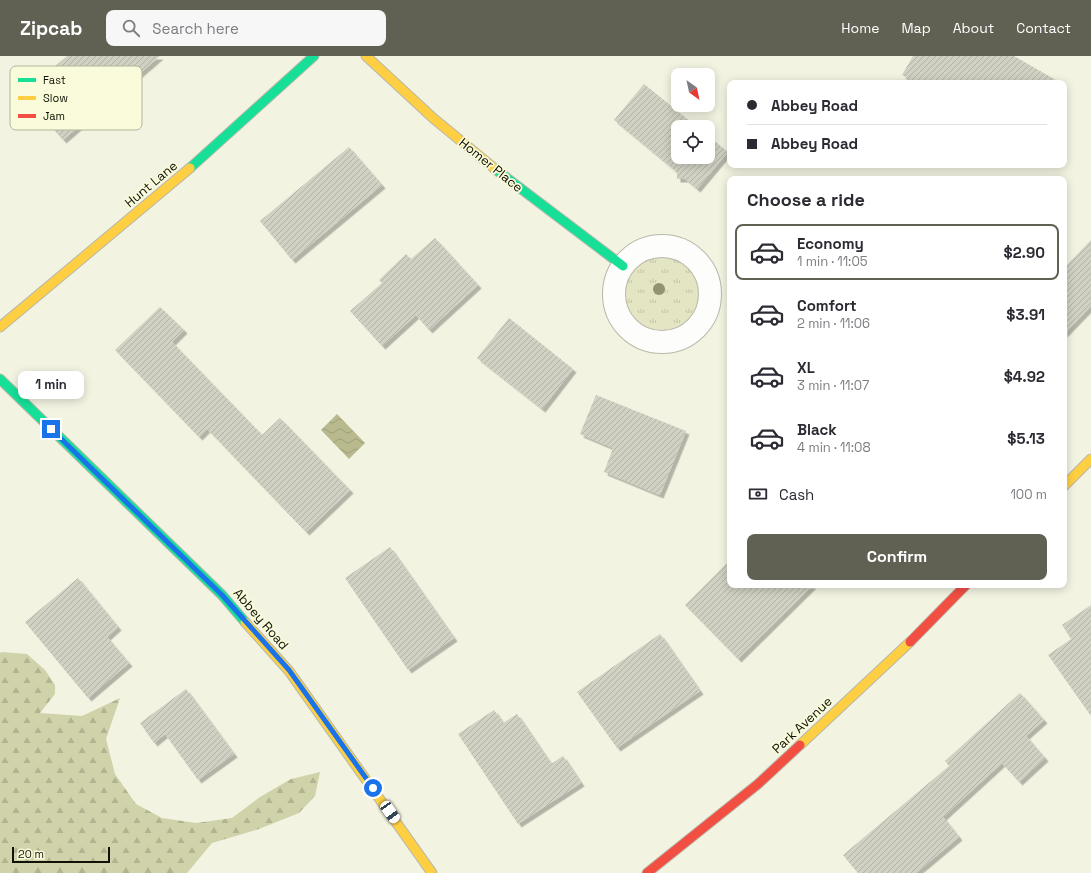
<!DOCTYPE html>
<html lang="en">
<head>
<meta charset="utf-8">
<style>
	:root { --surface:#fff; --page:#f7f7f7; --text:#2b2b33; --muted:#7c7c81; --line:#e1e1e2; --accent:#606053 }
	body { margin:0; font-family:"Space Grotesk",sans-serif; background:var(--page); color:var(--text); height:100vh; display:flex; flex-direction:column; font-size:15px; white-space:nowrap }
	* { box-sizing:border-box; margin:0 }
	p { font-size:13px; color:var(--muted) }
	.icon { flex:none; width:22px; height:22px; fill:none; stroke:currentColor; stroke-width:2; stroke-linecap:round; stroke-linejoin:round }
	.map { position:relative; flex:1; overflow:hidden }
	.details { position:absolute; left:727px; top:120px; width:340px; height:412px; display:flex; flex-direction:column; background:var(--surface); border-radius:8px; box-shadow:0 2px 10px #0003 }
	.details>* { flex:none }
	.top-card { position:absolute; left:727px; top:24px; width:340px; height:88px; border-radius:8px; box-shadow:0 2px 10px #0003; display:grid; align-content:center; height:88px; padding:0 20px; background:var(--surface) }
	.needle { width:26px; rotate:147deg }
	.buttons { position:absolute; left:671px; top:12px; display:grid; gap:8px }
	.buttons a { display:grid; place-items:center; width:44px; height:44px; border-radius:8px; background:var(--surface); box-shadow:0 2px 10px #0003; font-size:20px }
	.scale { position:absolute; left:12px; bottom:10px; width:98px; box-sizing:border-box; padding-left:4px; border:2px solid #111106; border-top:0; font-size:11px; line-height:14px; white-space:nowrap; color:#111106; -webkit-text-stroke:3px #f9fbda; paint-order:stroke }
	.end { position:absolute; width:18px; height:18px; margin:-9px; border:5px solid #1a73e8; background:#fff; box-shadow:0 0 0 2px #fff }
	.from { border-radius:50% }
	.bubble { position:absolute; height:28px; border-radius:8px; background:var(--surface); box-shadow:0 2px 10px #0003; font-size:13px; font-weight:600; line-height:28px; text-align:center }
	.car { position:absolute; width:12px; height:24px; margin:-12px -6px; border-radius:5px; box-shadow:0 0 3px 1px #0007; background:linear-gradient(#fff 24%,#345 0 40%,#fff 0 76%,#345 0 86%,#fff 0) }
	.top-card b { display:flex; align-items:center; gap:14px; height:38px; font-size:15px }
	.top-card b+b { border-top:1px solid var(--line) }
	.top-card i { width:10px; height:10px; background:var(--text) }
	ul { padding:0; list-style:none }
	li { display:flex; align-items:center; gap:12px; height:56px; margin:0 8px 6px; padding:0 12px; border:2px solid transparent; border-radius:8px }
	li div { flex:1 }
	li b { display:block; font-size:15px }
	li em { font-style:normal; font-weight:600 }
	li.on { border-color:var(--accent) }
	li>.icon { width:36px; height:36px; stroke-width:1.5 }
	h2 { padding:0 20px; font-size:18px; line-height:48px }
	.pay { display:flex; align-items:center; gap:10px; height:44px; padding:0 20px; font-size:15px }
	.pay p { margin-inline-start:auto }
	.cta { display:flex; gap:8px; margin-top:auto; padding:8px 20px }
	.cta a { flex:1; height:46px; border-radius:8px; background:var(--accent); color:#fff; font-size:16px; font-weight:600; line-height:46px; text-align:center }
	header { display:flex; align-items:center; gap:24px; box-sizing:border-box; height:56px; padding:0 20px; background:var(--accent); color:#fff }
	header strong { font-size:19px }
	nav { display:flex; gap:22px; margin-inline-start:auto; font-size:14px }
	.search { width:280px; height:36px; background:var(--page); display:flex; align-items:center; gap:10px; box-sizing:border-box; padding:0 14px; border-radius:8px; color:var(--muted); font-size:15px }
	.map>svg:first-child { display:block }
	.grass { fill:url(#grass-tufts) }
	.forest { fill:url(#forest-firs) }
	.water { fill:url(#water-waves) }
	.building { fill:url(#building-hatch); filter:url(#shadow) }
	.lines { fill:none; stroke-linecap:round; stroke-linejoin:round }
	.street-casing { stroke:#b8b8ab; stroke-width:24 }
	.fast-casing { stroke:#b8b8ab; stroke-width:11 }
	.slow-casing { stroke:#b8b8ab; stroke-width:11 }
	.jam-casing { stroke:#b8b8ab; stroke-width:11 }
	.street { stroke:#fdfdfb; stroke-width:22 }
	.fast { stroke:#16e098; stroke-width:9 }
	.slow { stroke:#ffcf43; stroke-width:9 }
	.jam { stroke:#f24e42; stroke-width:9 }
	.tree { fill:#929372 }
	.route { stroke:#1a73e8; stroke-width:5 }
	.labels { text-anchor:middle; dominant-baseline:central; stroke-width:3.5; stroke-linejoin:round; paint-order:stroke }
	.street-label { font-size:13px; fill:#111106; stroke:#f9fbda }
	.key { fill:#f9fbda; stroke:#b3b59a; stroke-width:1 }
	.key-label { font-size:11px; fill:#111106 }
</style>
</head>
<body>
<header>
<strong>Zipcab</strong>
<div class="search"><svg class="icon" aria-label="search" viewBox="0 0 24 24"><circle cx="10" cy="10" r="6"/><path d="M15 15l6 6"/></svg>Search here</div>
<nav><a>Home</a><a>Map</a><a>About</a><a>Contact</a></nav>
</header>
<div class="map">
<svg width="1091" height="817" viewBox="0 0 1091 817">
	<defs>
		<pattern id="grass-tufts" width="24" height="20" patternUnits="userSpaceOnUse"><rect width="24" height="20" fill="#e4e5c3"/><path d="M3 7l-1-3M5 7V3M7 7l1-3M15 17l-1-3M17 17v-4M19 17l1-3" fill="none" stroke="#c3c3a6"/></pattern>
		<pattern id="forest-firs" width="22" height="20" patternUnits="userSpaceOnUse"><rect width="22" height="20" fill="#d0d2aa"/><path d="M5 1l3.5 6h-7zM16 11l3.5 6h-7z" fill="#b2b391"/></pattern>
		<pattern id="water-waves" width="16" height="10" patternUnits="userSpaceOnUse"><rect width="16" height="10" fill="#b8ba8d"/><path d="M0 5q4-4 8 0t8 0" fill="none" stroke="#9d9f78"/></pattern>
		<pattern id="building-hatch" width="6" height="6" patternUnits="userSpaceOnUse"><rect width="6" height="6" fill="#d1d1c3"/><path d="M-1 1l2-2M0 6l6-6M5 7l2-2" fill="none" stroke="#b2b2a6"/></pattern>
		<filter id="shadow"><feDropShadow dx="3.5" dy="3.5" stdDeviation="0" flood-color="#0004"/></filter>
	</defs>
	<rect width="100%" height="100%" fill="#f3f3e2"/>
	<!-- grass -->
	<circle class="grass" cx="662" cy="238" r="48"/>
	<!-- forest -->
	<polygon class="forest" points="2,596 27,598 45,614 55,629 55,638 40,657 82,660 120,642 106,683 115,718 136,748 162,762 196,767 232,762 260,741 291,723 320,716 315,740 299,757 259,773 212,787 187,817 0,817 0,597"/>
	<!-- water -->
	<polygon class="water" points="337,358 365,387 349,403 321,374"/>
	<!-- building -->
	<g class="building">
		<polygon points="67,0 160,0 63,84 23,38"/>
		<polygon points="913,0 1014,0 1061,27 917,27 902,19"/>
		<polygon points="644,28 697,71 678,71 678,101 708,101 708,80 728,96 697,133 685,123 677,123 677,116 614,64"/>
		<polygon points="349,91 382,129 292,204 260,165"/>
		<polygon points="435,182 478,229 429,274 416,259 382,290 350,255 382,227 379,224 406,198 411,203"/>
		<polygon points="1091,184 1091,250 1064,278 1064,212"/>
		<polygon points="160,251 184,274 172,286 262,379 280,362 350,434 306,476 207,373 199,381 115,294"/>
		<polygon points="509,262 573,313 542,353 477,302"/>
		<polygon points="596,339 686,375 660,439 604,416 613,392 580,378"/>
		<polygon points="390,491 454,582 408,614 345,522"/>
		<polygon points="730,504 730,529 813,529 738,603 685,549"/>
		<polygon points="78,522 118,571 107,581 129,607 88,642 25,566"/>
		<polygon points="1091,549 1091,660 1048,599 1071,583 1062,569"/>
		<polygon points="660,578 700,635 617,692 577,636"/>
		<polygon points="186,633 234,698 198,724 165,678 154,687 140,667"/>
		<polygon points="1020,637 1044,664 1026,680 1045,702 1019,726 1002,707 943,761 959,781 916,817 858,817 843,799 949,710 945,705"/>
		<polygon points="494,654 503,667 517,658 551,708 563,700 581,727 518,768 458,678"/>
	</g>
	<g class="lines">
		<!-- street casing -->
		<g class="street-casing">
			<circle id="street" cx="662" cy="238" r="48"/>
		</g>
		<!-- fast casing -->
		<g class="fast-casing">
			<g id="fast">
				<polyline points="190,112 314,0"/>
				<polyline points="495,113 623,210"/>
				<polyline points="0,323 222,539 245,566"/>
			</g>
		</g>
		<!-- slow casing -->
		<g class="slow-casing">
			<g id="slow">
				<polyline points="366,0 433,62 495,113"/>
				<polyline points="0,271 190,112"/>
				<polyline points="1064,430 1091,403"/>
				<polyline points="245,566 289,615 432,817"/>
				<polyline points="800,689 910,586"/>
			</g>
		</g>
		<!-- jam casing -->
		<g class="jam-casing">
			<g id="jam">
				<polyline points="910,586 966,529"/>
				<polyline points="647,817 758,728 800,689"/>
			</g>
		</g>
		<!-- street -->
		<use href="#street" class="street"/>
		<!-- fast -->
		<use href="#fast" class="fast"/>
		<!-- slow -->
		<use href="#slow" class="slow"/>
		<!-- jam -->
		<use href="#jam" class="jam"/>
	</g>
	<!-- trees -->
	<circle class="tree" cx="659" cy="233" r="6"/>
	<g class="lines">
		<!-- route -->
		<polyline class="route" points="51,373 222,539 289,614 373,732"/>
	</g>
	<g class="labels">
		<!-- street labels -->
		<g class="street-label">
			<text transform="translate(491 109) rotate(39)">Homer Place</text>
			<text transform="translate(151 128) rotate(-40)">Hunt Lane</text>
			<text transform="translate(261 563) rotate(49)">Abbey Road</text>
			<text transform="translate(802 669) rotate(-43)">Park Avenue</text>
		</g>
	</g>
	<!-- legend -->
	<rect x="10" y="10" width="132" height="64" rx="6" class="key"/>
	<rect x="18" y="22" width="18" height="4" fill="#16e098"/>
	<rect x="18" y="40" width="18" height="4" fill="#ffcf43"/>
	<rect x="18" y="58" width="18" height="4" fill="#f24e42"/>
	<g class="key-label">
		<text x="43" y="28">Fast</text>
		<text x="43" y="46">Slow</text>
		<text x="43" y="64">Jam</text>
	</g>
</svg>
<div class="buttons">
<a><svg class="needle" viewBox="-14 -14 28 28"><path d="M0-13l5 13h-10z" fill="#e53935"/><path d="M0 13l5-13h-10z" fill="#7c7c81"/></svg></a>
<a><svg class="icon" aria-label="locate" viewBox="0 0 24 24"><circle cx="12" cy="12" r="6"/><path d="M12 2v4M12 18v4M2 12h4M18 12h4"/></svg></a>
</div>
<div class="scale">20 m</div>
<i class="end from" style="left:373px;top:732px"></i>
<i class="end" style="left:51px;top:373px"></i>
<div class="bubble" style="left:18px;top:315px;width:66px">1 min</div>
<i class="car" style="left:390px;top:756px;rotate:145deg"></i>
<div class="top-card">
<b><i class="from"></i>Abbey Road</b>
<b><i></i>Abbey Road</b>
</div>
<section class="details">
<h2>Choose a ride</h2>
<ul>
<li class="on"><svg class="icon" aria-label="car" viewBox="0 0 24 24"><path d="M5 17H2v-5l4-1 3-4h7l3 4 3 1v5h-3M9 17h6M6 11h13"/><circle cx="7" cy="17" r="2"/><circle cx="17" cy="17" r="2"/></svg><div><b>Economy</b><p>1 min · 11:05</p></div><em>$2.90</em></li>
<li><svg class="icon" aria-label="car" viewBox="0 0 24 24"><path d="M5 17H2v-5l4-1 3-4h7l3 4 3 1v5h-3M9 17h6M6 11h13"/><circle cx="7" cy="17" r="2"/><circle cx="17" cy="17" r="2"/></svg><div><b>Comfort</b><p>2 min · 11:06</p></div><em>$3.91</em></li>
<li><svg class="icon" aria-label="car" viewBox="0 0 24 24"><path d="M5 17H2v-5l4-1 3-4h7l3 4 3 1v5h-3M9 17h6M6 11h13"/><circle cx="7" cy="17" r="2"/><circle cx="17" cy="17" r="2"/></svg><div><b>XL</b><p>3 min · 11:07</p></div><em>$4.92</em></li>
<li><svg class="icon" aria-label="car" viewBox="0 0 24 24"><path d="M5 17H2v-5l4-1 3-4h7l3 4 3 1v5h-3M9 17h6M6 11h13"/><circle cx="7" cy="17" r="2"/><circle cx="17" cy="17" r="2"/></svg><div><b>Black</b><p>4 min · 11:08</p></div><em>$5.13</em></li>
</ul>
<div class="pay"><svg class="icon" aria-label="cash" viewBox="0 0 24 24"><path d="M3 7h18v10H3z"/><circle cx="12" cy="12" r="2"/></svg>Cash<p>100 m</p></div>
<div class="cta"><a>Confirm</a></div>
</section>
</div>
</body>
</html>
